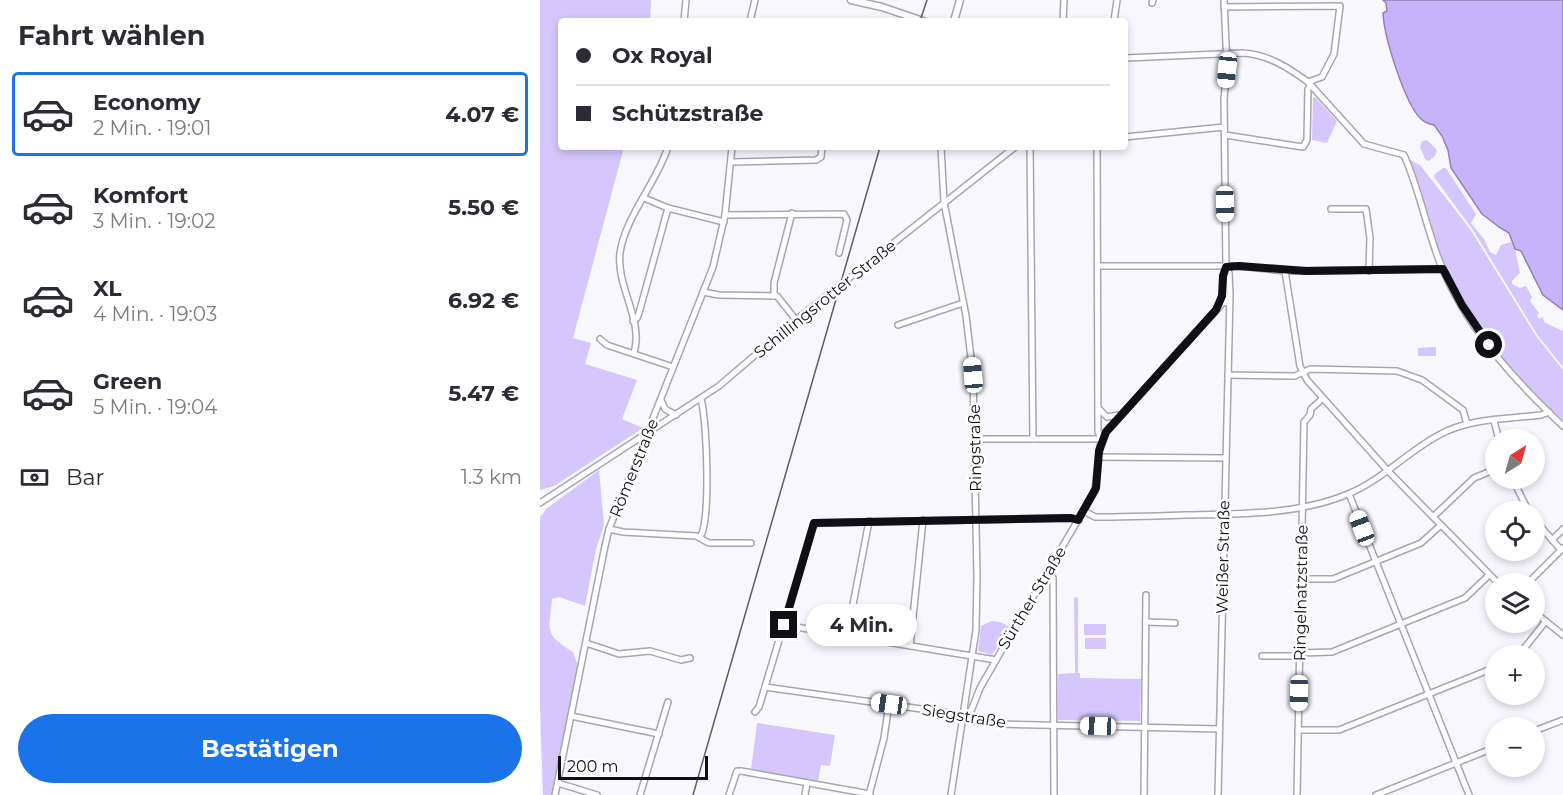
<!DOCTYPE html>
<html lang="de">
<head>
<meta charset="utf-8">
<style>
	:root { --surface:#fff; --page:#f7f7f7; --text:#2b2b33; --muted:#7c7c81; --line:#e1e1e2; --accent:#1a73e8 }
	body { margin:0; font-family:Montserrat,sans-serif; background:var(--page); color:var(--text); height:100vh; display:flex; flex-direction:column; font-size:22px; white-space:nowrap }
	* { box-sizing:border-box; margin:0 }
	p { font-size:20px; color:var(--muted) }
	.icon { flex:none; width:33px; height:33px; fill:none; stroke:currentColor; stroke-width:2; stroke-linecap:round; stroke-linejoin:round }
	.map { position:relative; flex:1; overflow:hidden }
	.panel { display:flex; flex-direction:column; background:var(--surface); width:540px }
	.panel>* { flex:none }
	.top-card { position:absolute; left:18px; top:18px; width:570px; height:132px; border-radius:6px; box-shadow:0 3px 9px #0003; display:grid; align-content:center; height:132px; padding:0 18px; background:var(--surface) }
	.needle { width:39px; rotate:37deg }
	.tools { position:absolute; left:945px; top:429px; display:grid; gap:12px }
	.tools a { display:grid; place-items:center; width:60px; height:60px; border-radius:50%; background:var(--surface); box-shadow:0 3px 9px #0003; font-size:30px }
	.scale { position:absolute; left:18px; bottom:15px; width:150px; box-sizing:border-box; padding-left:6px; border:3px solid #100f14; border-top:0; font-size:16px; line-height:21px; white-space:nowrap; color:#100f14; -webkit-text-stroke:4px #fff; paint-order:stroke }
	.end { position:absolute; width:27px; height:27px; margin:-14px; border:8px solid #100f14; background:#fff; box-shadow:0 0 0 3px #fff }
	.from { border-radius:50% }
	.bubble { position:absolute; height:42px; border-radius:21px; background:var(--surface); box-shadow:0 3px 9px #0003; font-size:20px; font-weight:700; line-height:42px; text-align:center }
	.car { position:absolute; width:18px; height:36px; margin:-18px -9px; border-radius:8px; box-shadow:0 0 4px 2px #0007; background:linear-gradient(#fff 24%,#345 0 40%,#fff 0 76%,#345 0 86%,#fff 0) }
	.top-card b { display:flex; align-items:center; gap:21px; height:57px; font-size:22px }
	.top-card b+b { border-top:2px solid var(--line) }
	.top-card i { width:15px; height:15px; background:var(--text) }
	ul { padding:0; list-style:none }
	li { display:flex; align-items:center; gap:18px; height:84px; margin:0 12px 9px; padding:0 6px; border:3px solid transparent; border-radius:6px }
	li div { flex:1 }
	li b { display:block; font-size:22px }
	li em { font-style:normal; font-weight:700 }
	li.selected { border-color:var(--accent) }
	li>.icon { width:54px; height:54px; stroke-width:1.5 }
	h2 { padding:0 18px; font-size:27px; line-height:72px }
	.pay { display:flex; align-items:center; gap:15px; height:66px; padding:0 18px; font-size:22px }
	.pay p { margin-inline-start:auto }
	.action { display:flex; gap:12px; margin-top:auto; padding:12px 18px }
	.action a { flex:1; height:69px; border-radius:36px; background:var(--accent); color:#fff; font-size:24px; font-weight:700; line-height:69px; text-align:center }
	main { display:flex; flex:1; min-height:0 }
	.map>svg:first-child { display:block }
	.green { fill:#d5c7fe }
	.water { fill:#c7b3fa; stroke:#9082b5; stroke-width:1.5 }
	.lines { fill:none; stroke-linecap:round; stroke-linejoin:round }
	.minor-casing { stroke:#a8a5b2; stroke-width:8 }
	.major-casing { stroke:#a8a5b2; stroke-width:9 }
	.minor { stroke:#fff; stroke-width:5 }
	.major { stroke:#fff; stroke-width:6 }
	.tram { stroke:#5e5d63; stroke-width:1.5 }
	.route { stroke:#100f14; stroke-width:8 }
	.labels { text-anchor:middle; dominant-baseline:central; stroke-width:5; stroke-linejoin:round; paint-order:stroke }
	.street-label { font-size:16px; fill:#100f14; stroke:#fff }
</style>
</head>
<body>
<main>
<section class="panel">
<h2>Fahrt wählen</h2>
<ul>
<li class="selected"><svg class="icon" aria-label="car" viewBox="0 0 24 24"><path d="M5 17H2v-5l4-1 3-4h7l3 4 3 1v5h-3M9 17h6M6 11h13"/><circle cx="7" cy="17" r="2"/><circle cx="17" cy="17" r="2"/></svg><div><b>Economy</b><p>2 Min. · 19:01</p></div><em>4.07 €</em></li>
<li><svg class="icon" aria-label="car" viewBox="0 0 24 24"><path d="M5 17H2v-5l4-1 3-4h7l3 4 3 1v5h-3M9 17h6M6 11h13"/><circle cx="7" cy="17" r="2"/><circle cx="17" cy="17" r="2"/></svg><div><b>Komfort</b><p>3 Min. · 19:02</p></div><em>5.50 €</em></li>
<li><svg class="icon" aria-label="car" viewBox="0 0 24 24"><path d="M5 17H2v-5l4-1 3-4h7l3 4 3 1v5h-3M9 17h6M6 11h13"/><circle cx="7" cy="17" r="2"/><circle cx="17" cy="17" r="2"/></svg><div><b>XL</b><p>4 Min. · 19:03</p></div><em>6.92 €</em></li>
<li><svg class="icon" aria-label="car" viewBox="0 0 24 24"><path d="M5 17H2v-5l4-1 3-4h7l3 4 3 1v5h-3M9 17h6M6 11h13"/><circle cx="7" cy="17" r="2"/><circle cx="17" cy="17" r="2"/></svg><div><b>Green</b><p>5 Min. · 19:04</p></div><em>5.47 €</em></li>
</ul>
<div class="pay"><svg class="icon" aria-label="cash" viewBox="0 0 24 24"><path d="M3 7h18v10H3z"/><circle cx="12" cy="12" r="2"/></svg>Bar<p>1.3 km</p></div>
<div class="action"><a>Bestätigen</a></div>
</section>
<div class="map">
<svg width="1023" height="795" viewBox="0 0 1023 795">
	<rect width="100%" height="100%" fill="#f8f7fd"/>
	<!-- green -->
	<g class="green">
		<polygon points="0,0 111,0 110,21 21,21 21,147 84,147 33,338 51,343 45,364 97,380 82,419 103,428 14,486 0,490"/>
		<polygon points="775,97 797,121 787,143 772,140 773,98"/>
		<polygon points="887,140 897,150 895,156 889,161 885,159 880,147 882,141"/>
		<path d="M870 160 880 165 930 229 996 336 1023 370V420C973 375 925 320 901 256 890 224 880 192 870 160Z"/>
		<polygon points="903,168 906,168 936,214 931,223 944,239 950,252 956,255 961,245 971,242 975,249 980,273 972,281 972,284 980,288 986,286 992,297 990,301 999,313 997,316 999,319 1003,317 1004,322 1023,331 1023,367 998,336 933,230 894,177 895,174"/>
		<polygon points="896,347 896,356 878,356 878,348"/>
		<path d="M59 470 64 525 56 549 45 606 19 597 12 599C9 632 4 634 33 652L38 667 12 795H3L0 709V518L6 509Z"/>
		<polygon points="534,597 538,598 538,673 540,673 540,678 601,679 600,721 518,720 518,674 535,673"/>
		<polygon points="452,621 460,622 470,627 452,655 438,651 441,626"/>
		<rect x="544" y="624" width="22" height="11"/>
		<rect x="545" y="638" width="21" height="11"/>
		<polygon points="217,723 295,735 290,766 281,765 278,781 211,770"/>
	</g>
	<!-- water -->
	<path class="water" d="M843 0H1023V310L1003 295 981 251 975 249 969 233 959 227 942 214 911 168 908 150 902 136 894 125C889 124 885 123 881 119 865 104 844 37 843 13L847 11 846 3Z"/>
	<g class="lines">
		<!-- minor casing -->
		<g class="minor-casing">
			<g id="minor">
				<polyline points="684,0 687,66 684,99 686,267 683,276 686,303"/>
				<polyline points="612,3 613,0"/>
				<polyline points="684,7 800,6 794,54 782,77 768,82"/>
				<polyline points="144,21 146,0"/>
				<polyline points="210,21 215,0"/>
				<polyline points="523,21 524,0"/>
				<polyline points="574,21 577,0"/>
				<path d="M585 58 703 53C727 54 749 68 768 82L824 144 864 155C879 189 886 226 899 260 924 325 973 379 1023 426"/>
				<polyline points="685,135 763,147 767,140 768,89 770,85"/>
				<polyline points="585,137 684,127"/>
				<polyline points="401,147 404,202 426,316 433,375 437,576 436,630 411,795"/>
				<polyline points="490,147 493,439"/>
				<polyline points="557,147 558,432 562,439"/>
				<polyline points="192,162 276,160 281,157 282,147"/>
				<polyline points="104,198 128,208 184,222"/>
				<polyline points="791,209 826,209 830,238 829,271"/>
				<polyline points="185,215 304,214 307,220 299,253"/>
				<polyline points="558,266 699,266 745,271 903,269"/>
				<polyline points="745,271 760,366 767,380 848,471 959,584"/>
				<polyline points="163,292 179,295 237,296 256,320"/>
				<polyline points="234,296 234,283 252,213"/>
				<polyline points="93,321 97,318 99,313 128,208"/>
				<polyline points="358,325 423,303"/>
				<polyline points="60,339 67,345 133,367"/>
				<path d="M94 353C104 320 76 287 80 253 85 217 117 182 128 147"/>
				<polyline points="688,375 755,376 770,369 857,371 882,380 923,410 927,424"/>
				<polyline points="121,400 125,409 136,415"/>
				<polyline points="559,409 567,417 579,415"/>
				<polyline points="954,421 959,440"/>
				<polyline points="435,439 562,439"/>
				<polyline points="559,457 685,458"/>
				<polyline points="972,478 989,512"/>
				<polyline points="809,494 929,795"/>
				<polyline points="0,503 179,386 256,320 475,147"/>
				<path d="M544 511 555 517C586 517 616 516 646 515 699 514 758 515 808 494 842 480 867 452 899 435 929 418 968 419 1001 415L1009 412"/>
				<polyline points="893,517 934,478 956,469"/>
				<polyline points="994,519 1021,550"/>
				<polyline points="69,529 83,532 156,536 169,543 211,543"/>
				<path d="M160 537C171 521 167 420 161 399"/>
				<polyline points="1012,540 1023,529"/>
				<polyline points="510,570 513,578 514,795"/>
				<polyline points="761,579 793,579 881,543 901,525"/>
				<polyline points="987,584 1023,548"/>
				<polyline points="994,612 1023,635"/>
				<polyline points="606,622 635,623"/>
				<polyline points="244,625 456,660"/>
				<polyline points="307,636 329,521"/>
				<polyline points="46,643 79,654 110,651 141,660 150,658"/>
				<polyline points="370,646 383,520"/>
				<polyline points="760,653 792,652 925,598 949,575"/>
				<polyline points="722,656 760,656"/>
				<polyline points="978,656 1006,621"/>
				<polyline points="225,687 431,716 458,724 679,729"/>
				<polyline points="215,712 219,707 225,687 274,523 531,518 539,520"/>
				<polyline points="424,715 431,711 440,688 456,660 555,491 560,446 566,432 689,296"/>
				<polyline points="31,716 119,734"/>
				<polyline points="758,730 799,730 956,667"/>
				<polyline points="994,731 1023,720"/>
				<polyline points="18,783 57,795"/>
				<polyline points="15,795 65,546 69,529 173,267 185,215 192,147"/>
				<polyline points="100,795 128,702"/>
				<polyline points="189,795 197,771 201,771 330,794"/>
				<polyline points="265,795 267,783"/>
				<polyline points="329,795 344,738 349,704"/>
				<polyline points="604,795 606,595"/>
				<polyline points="678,795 690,295 689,273 686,267"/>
				<polyline points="757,795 764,422 770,415 771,409 782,399"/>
				<polyline points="836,795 956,747"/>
			</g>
		</g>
		<!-- major casing -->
		<g class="major-casing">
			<g id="major">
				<polyline points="311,0 342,7 383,21"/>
				<polyline points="414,21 420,0"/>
			</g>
		</g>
		<!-- minor -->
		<use href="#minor" class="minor"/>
		<!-- major -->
		<use href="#major" class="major"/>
		<!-- tram -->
		<g class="tram">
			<polyline points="380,21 387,0"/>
			<polyline points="153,795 340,147"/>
		</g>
	</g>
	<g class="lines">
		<!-- route -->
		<polyline class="route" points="244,625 274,523 531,518 538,520 556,488 559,451 566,432 676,310 682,296 683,276 686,267 699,266 766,271 903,269 922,305 949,345"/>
	</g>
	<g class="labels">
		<!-- street labels -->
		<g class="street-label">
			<text transform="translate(285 299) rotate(-39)">Schillingsrotter Straße</text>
			<text transform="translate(435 448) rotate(-91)">Ringstraße</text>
			<text transform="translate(94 468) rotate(-68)">Römerstraße</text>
			<text transform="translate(683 557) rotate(-89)">Weißer Straße</text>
			<text transform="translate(761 593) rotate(-89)">Ringelnatzstraße</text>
			<text transform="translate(492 598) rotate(-59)">Sürther Straße</text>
			<text transform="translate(424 716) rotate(9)">Siegstraße</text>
		</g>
	</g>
</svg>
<div class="tools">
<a><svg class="needle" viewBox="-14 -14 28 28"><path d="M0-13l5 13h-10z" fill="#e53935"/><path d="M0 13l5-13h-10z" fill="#7c7c81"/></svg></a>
<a><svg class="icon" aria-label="locate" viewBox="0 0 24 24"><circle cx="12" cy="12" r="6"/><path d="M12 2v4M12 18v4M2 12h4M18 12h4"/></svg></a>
<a><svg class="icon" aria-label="layers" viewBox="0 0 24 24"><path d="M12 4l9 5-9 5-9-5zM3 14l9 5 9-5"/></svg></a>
<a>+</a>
<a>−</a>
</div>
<div class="scale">200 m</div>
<i class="end from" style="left:949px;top:345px"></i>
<i class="end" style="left:244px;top:625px"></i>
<div class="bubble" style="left:266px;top:604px;width:111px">4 Min.</div>
<i class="car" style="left:687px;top:70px;rotate:186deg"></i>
<i class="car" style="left:685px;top:204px;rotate:179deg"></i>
<i class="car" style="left:433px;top:375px;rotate:355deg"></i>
<i class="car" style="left:822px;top:528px;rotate:339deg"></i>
<i class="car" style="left:759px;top:693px;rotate:181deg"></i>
<i class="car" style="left:349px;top:704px;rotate:278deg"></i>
<i class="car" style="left:558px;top:726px;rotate:272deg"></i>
<div class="top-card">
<b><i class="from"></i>Ox Royal</b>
<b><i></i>Schützstraße</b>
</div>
</div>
</main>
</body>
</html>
